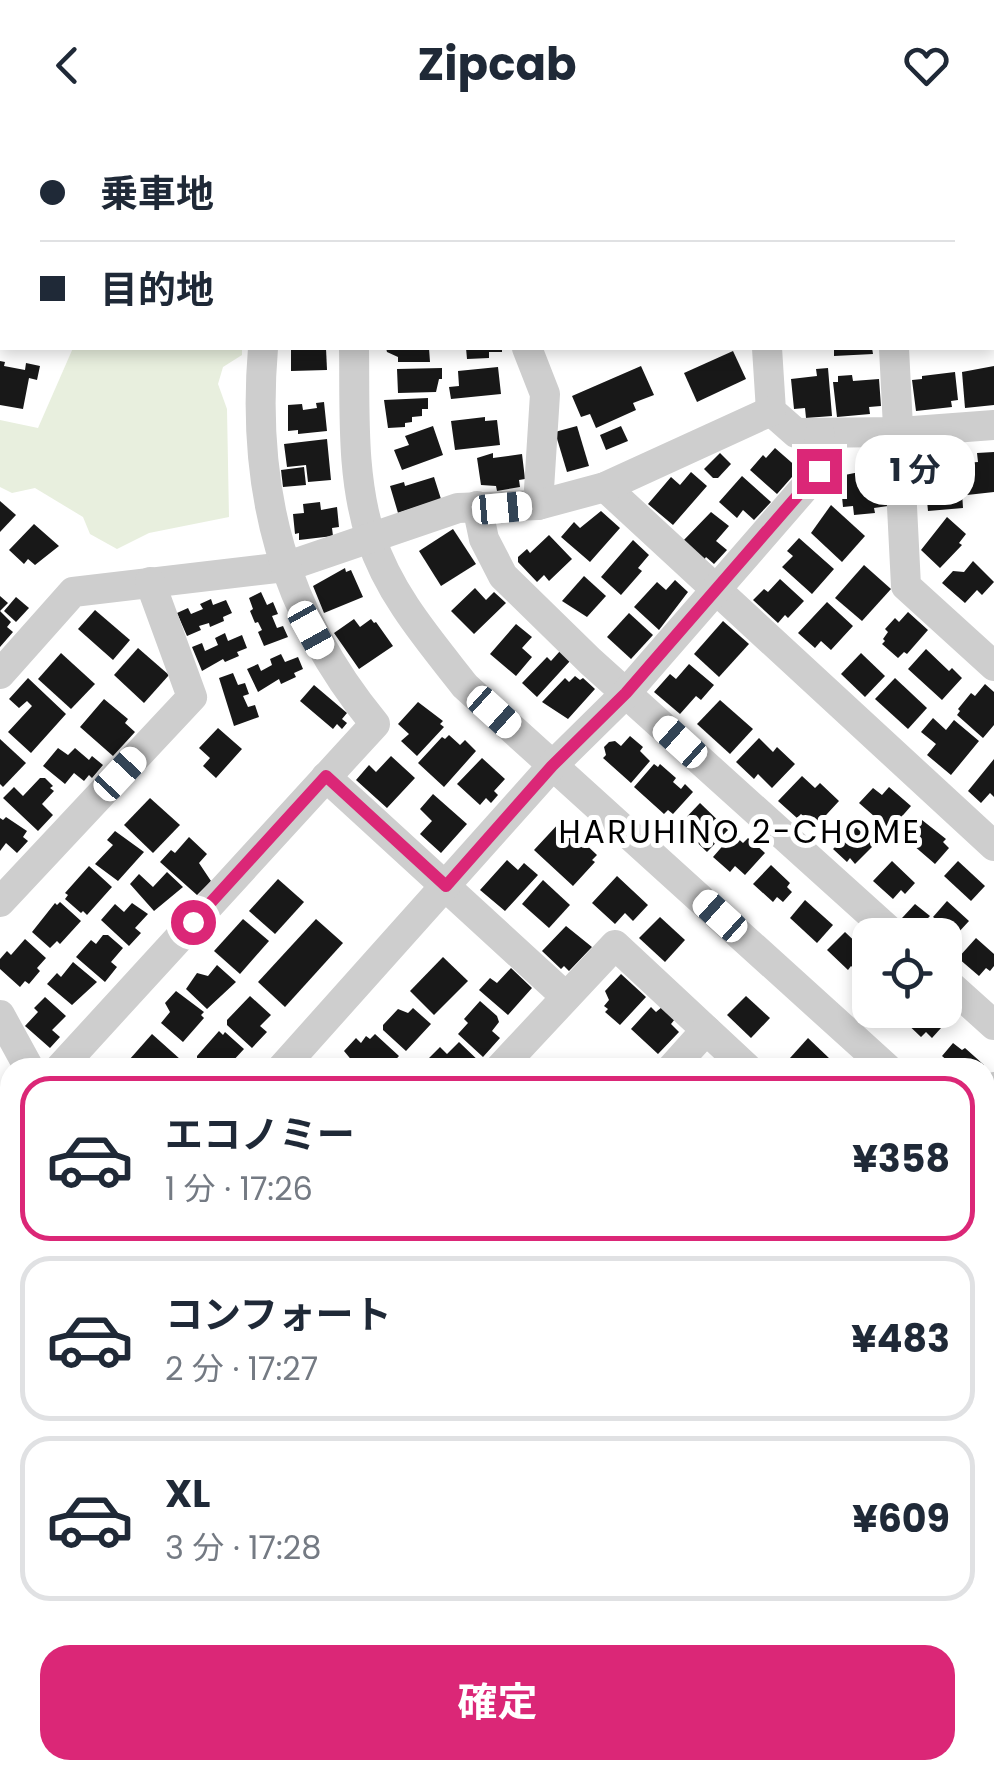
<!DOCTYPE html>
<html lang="ja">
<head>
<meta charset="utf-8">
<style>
	:root { --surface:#fff; --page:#f6f6f7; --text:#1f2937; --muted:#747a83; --line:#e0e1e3; --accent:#db2777 }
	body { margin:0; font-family:Poppins,"Noto Sans JP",sans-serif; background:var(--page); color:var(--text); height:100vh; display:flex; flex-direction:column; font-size:38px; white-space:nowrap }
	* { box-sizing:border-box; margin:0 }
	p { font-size:32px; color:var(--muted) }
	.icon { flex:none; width:55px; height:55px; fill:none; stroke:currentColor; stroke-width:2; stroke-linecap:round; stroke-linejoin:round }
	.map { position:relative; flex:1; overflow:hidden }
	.sheet { position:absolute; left:0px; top:928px; width:995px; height:722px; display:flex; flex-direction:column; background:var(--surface); border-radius:30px 30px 0 0; box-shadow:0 5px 15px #0003 }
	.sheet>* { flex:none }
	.top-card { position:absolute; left:0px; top:0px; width:995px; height:220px; box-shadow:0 5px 15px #0003; display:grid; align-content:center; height:220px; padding:0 40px; background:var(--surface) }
	.fabs { position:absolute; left:852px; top:788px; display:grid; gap:20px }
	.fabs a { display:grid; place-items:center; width:110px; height:110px; border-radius:20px; background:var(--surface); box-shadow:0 5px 15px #0003; font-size:50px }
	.end { position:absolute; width:45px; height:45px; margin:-22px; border:12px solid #db2777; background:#fff; box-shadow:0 0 0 5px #fff }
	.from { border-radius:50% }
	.bubble { position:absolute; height:70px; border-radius:30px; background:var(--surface); box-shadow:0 5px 15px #0003; font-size:32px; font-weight:700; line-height:70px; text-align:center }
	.car { position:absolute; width:30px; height:60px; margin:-30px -15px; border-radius:12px; box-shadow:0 0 8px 2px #0007; background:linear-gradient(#fff 24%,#345 0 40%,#fff 0 76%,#345 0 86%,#fff 0) }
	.top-card b { display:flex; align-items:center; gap:35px; height:95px; font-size:38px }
	.top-card b+b { border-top:2px solid var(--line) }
	.top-card i { width:25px; height:25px; background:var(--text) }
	ul { padding:18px 0 0; list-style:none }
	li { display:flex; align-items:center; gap:30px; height:165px; margin:0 20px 15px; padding:0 20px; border:5px solid var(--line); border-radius:30px }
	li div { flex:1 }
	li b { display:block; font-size:38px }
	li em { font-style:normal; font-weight:700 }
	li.on { border-color:var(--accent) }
	li>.icon { width:90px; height:90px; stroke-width:1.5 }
	.primary-button { display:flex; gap:20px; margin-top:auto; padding:20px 40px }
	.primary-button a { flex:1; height:115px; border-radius:30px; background:var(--accent); color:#fff; font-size:40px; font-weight:700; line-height:115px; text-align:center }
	header { display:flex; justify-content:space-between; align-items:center; height:130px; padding:0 40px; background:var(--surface); font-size:45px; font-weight:700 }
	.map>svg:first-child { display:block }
	.green { fill:#e8efde }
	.building { fill:#181818 }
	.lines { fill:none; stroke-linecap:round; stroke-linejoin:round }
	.minor { stroke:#cecece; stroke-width:30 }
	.rail { stroke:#868686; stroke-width:8; stroke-dasharray:10 8; stroke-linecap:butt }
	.route { stroke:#db2777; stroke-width:12 }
	.labels { text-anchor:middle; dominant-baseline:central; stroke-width:10; stroke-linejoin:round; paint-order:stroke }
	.neighbourhood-label { font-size:32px; letter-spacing:2.5px; fill:#000; stroke:#fff }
</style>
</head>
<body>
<header><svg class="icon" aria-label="back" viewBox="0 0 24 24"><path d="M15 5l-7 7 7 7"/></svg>Zipcab<svg class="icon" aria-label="heart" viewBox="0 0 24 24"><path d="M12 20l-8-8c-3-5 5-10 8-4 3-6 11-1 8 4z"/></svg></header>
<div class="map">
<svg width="994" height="1649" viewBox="0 0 994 1649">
	<rect width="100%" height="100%" fill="#fff"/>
	<!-- green -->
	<polygon class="green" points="73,218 242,218 242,225 223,237 218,254 227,279 229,387 149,403 117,419 90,404 83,387 35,358 12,363 0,357 0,290 38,298"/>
	<!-- building -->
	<g class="building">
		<polygon points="291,218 326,218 327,240 291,241"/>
		<polygon points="386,218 429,218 430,232 398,232 398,227 387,222"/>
		<polygon points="466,218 502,218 502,222 489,222 489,228 467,229"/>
		<polygon points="834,218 872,218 873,224 834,226"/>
		<polygon points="733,221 746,249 697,272 684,243"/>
		<polygon points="0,231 5,232 4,236 25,240 26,233 40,236 37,250 29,248 23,279 0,275"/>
		<polygon points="641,236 654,265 633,273 636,280 596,298 590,284 581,287 572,266"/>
		<polygon points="994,236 994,275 965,278 962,242"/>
		<polygon points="498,237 501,264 451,269 449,257 459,256 458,241"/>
		<polygon points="442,238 442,249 439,249 436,262 398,263 397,239"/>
		<polygon points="828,238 832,286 806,288 805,278 794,279 791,249 817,246 816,239"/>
		<polygon points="955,242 958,270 951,271 952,277 916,281 912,250 922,249 922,246"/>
		<polygon points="852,245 853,251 879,249 881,276 869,277 870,284 837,287 833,252 838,252 838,246"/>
		<polygon points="428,268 428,279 422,279 422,286 412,287 412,292 405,293 405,297 388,298 384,270"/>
		<polygon points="324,272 327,301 298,304 298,300 288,301 288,275 302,274 303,280 317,278 316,273"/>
		<polygon points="485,287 485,291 497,290 500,315 455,320 451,291"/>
		<polygon points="433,296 443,325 402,340 394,320 409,315 405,306"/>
		<polygon points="577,296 589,336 567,342 555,302"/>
		<polygon points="621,296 628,311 606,320 600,305"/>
		<polygon points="327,309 331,350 308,352 306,335 287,337 284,314"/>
		<polygon points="775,318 799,339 777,364 750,340 763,325 766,328"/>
		<polygon points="994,322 994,362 967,365 964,333 978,332 977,323"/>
		<polygon points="493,323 493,328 522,324 525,349 519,350 520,357 497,361 496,356 481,355 477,328"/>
		<polygon points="720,323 731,334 718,348 713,348 704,339"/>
		<polygon points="304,337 306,355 283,357 281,340"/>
		<polygon points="869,340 869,343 885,342 888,376 874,378 875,383 854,385 853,376 843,377 840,346"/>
		<polygon points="691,342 707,356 673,395 648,374 671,347 680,355"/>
		<polygon points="742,346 771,372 754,390 743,380 737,388 719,372"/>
		<polygon points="434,347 441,369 398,383 390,356 404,352 405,356"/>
		<polygon points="961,348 963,378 928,381 925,350"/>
		<polygon points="0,371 16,385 0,402"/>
		<polygon points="320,372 321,380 337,377 339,397 332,398 333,406 299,410 299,403 295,404 293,384 304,383 303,374"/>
		<polygon points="831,375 865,406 842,432 811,403"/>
		<polygon points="601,381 620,398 590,432 561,407 574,392 580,398"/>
		<polygon points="711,382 729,396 716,411 727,420 714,434 706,427 704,430 682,412"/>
		<polygon points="947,387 966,404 959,413 962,415 940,438 921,420"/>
		<polygon points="34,394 59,416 35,435 28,429 24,434 9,420"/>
		<polygon points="453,399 476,434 441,456 419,421"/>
		<polygon points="549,405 572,429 549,451 544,445 537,452 518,432 518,427 527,419 530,423"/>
		<polygon points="799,408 834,439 812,464 782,437 793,426 787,421"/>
		<polygon points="633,410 649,425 638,438 642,441 621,465 601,447"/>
		<polygon points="973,431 994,452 982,465 977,460 965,473 942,453 953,441 964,442"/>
		<polygon points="864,435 891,459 862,491 835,468"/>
		<polygon points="345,438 346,442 351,440 363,467 324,483 313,456"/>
		<polygon points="584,446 606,466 587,487 562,471"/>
		<polygon points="780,449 804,471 788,488 785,485 778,493 753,470 764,459 768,462"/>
		<polygon points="675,450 688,462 659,500 634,477 657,452 666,460"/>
		<polygon points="475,458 486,470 494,462 506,473 474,504 451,481"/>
		<polygon points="261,462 267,475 273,472 278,484 272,486 277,498 283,496 288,507 264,516 258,502 262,500 258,492 255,493 250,481 253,479 249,468"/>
		<polygon points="0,466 8,473 0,481 11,492 7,497 13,502 0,517"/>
		<polygon points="16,467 29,478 16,492 4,481"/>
		<polygon points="211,469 213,475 226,470 232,483 223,487 224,491 210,497 209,493 199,496 201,500 187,506 177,483 188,478 191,484 203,479 200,474"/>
		<polygon points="827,472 853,496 831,520 821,511 815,518 798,503"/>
		<polygon points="95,480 130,510 113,530 78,499"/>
		<polygon points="908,482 928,500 907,524 904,522 898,528 882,514 885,511 883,509 888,502 885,499 895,488 899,492"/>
		<polygon points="629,483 653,505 631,529 607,507"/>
		<polygon points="354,489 360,497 371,489 374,493 376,492 393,516 359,539 334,503"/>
		<polygon points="723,491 749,514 719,547 694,524"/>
		<polygon points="516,494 532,507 522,518 532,527 516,546 490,524"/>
		<polygon points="225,503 228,511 242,505 247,518 237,522 239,526 225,532 223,529 202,541 192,517 202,513 205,521 218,515 215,508"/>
		<polygon points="138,518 169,545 144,573 114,545"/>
		<polygon points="926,519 949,541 952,538 962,548 942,570 908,539"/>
		<polygon points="560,521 570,531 537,567 522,553 547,527 551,531"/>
		<polygon points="61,523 95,554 71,579 38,549"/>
		<polygon points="861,523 885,546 865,567 841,544"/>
		<polygon points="281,524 285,532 298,527 303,539 294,543 296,547 281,554 279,549 258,562 247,539 258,534 261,541 272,535 270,529"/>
		<polygon points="689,534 714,555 701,570 696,566 680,584 654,562 670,544 676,549"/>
		<polygon points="233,543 238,555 245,553 249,564 243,566 248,577 255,575 259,587 234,596 219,548"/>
		<polygon points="575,546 580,550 583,548 595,559 568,589 542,572 565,548 569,552"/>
		<polygon points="28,548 66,584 31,623 8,602 32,576 27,571 19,578 9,569"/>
		<polygon points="895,548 927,578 908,599 875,569"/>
		<polygon points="985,554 994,562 994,595 983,608 957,585 960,581 958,579 971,563 975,566"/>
		<polygon points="314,555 347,583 342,589 347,593 342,599 337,594 333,599 300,571"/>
		<polygon points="104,569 128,589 125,593 135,602 113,626 80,597"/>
		<polygon points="720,570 753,599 730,624 697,594"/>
		<polygon points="418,572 443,591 440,594 444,597 417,626 401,611 409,604 398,594"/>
		<polygon points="933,588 946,600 954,590 979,611 951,645 927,625 936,614 921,602"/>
		<polygon points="218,598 242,619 216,648 203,636 210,628 199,618"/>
		<polygon points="449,605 460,615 465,610 476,621 444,657 418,633 442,607 445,609"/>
		<polygon points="630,606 643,617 640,621 650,631 631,653 603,628 606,625 604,617 609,612 615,611 621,616"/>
		<polygon points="759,608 773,622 777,617 795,634 772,658 758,644 754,649 736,632"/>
		<polygon points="0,609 26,633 3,657 0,654"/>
		<polygon points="58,618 68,625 75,618 89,630 92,626 103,635 92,648 89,645 84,651 74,643 65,654 43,636"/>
		<polygon points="391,626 415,648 387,678 356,650 369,635 376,642"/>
		<polygon points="482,628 505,649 494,661 498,665 491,673 486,668 480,675 457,654"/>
		<polygon points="994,629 994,667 990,663 981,673 968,661"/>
		<polygon points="654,634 658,637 660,634 676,648 673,652 681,659 685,654 693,662 673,684 668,680 664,684 634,657"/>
		<polygon points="802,646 815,658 820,653 839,671 815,697 801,684 797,688 778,671"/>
		<polygon points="40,648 45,648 53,656 50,658 54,661 42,674 53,685 38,701 3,668 14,657 23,666"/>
		<polygon points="889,657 911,676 890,700 859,673 873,658 882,665"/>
		<polygon points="433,664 467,694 441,723 420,704 432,691 420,679"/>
		<polygon points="150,668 180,695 153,723 124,695"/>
		<polygon points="700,673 728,700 707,722 679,695"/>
		<polygon points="6,687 27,701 23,707 28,711 17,723 6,713 0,721 0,688 3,690"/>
		<polygon points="922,690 946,709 943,712 949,718 935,734 906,709"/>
		<polygon points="561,691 597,725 592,730 595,732 573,756 534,720"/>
		<polygon points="851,692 874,715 855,734 850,728 847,732 833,719 843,709 839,705"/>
		<polygon points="115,701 144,722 118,751 95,734 113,715 107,710"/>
		<polygon points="733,704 743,713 748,708 765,723 745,745 735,736 730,742 713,727"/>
		<polygon points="189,707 207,724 199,733 211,751 197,765 160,732 171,720 175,723"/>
		<polygon points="507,730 518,740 524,733 538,745 505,781 480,760"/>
		<polygon points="892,731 915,753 905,764 901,760 893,769 873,751"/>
		<polygon points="958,731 985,756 971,771 944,746"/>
		<polygon points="771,735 790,753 787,757 792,762 783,772 777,767 773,772 753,754"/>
		<polygon points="89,736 112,757 87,785 83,781 81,783 65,769 68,765 65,763"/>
		<polygon points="167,742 183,757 154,781 130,754 139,744 153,757"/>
		<polygon points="617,746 648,775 633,791 625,783 615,794 592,773"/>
		<polygon points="278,749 304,772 275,804 249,781"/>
		<polygon points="543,750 570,775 549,798 522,774"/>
		<polygon points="805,770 833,795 817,813 790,788"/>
		<polygon points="947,771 969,791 945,817 945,805 923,805 937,790 933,787"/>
		<polygon points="60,772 81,791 60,814 57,811 50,818 32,802 55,773 57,775"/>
		<polygon points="132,773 148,784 135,798 141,803 129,816 101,790 115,774 124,782"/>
		<polygon points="915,774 930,786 916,801 902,788"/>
		<polygon points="660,787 685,810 665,832 639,808"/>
		<polygon points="243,789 269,811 240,844 214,821"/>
		<polygon points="316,789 343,813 285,877 258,852"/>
		<polygon points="566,796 592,817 569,841 564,836 561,839 542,821"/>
		<polygon points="845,802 864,820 861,824 867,830 857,841 851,836 848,840 827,820"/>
		<polygon points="103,805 108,805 123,818 111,832 117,837 105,852 76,827 91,810 96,814"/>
		<polygon points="976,808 994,824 994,836 990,841 986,838 979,846 958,828"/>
		<polygon points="25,809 46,828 37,838 40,841 29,854 25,851 20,857 0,839 0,829 7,821 11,825"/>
		<polygon points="443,827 468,851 434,885 410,861"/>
		<polygon points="73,832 97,852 72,875 47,854 57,843 61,847"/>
		<polygon points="217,835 236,852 207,879 186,859 197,843 208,846"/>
		<polygon points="511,838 532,858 508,885 479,860 490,848 497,853"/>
		<polygon points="621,844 646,867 620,895 605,882 608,879 604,876 609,870 605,861"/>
		<polygon points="176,861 204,882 201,885 204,888 183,912 161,893 170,882 165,873"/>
		<polygon points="250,866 271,885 260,896 267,902 252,918 227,895 227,890"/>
		<polygon points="746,866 770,888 751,908 727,885"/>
		<polygon points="45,867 66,886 52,900 60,907 50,918 25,896 38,882 34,878"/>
		<polygon points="480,871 497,886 499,892 492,901 500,908 483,927 458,904 468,893 464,889"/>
		<polygon points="651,877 656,882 662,877 675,889 671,894 679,902 658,924 631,899"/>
		<polygon points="413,878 431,894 406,921 383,900 383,895 398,879 408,883"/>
		<polygon points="909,880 931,880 938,887 934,892 941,898 932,908 926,902 921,907 901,888"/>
		<polygon points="219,901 223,905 225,902 244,919 231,933 236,938 205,938 197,931 197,926"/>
		<polygon points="152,904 190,938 122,938"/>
		<polygon points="375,904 399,926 388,938 358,938 344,921 356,908 361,913 366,906 370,909"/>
		<polygon points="808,908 830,929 822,938 781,938"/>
		<polygon points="459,912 484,936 482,938 430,938 425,932 440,917 447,924"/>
		<polygon points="953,913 962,920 965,918 984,935 949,938 947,935 949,932 942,926"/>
		<polygon points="994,1093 994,1133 985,1121 985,1103"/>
		<polygon points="994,1201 994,1250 985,1242 985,1211"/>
		<polygon points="8,1301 10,1302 10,1375 0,1373 0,1320 4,1321"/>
		<polygon points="3,1574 10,1581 10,1640 77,1640 87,1649 0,1649 0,1577"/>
		<polygon points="985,1594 994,1602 994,1649 951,1649 941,1640 985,1640"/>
		<polygon points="726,1640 837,1640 823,1649 731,1649"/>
	</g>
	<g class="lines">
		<!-- minor -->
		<g class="minor">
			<polyline points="314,0 320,2"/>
			<polyline points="349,0 349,2"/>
			<polyline points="468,0 468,2"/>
			<polyline points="800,0 801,2"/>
			<polyline points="268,2 285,0"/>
			<polyline points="992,19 994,19"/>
			<polyline points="0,113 2,112"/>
			<path d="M354 218C355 280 351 347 371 408 389 464 429 510 465 556L887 938"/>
			<polyline points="527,218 545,264 538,375"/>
			<polyline points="767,218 771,281 796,303 900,302 994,295"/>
			<polyline points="894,218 906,456 994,536"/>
			<polyline points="605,357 994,716"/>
			<polyline points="477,376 484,409 503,446 590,531 894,805"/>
			<polyline points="0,544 73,462 285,437 458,378 538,375 605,357 771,281"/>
			<polyline points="326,647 565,866"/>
			<polyline points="0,772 192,567 150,452"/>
			<polyline points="945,851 994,895"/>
			<polyline points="0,885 29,938"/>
			<path d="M60 938 375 594C283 482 251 361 263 218"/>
			<polyline points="282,938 552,636 626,563 819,341 820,304"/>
			<polyline points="500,938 615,815 747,938"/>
			<polyline points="672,938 706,900"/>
			<polyline points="985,967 994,957"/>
			<polyline points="985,1025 994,1033"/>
			<polyline points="985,1156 991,1161 985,1167"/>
			<polyline points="0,1231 10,1224"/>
			<polyline points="985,1336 994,1326"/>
			<polyline points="985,1526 994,1534"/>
			<polyline points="0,1535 10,1536"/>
			<polyline points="151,1640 160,1649"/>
			<polyline points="497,1649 517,1640"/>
		</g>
		<!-- rail -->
		<g class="rail">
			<polyline points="611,1640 621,1649"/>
			<polyline points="634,1640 644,1649"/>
		</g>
	</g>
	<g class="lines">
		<!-- route -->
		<polyline class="route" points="193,792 326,646 446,756 552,636 626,563 819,341"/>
	</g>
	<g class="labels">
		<!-- neighbourhood labels -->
		<g class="neighbourhood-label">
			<text x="740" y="701">HARUHINO 2-CHOME</text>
		</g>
	</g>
</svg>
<div class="fabs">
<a><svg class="icon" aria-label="locate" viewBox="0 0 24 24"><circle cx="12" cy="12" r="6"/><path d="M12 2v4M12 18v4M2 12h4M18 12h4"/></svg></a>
</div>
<i class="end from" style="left:193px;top:792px"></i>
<i class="end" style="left:819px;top:341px"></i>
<div class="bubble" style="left:855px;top:305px;width:120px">1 分</div>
<i class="car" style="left:502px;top:378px;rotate:85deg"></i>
<i class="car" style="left:311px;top:500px;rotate:151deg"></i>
<i class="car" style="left:494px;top:582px;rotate:132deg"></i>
<i class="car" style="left:680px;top:612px;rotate:312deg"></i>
<i class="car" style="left:120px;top:644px;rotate:43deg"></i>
<i class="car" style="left:720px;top:786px;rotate:312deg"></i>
<div class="top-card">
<b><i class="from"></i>乗車地</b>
<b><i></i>目的地</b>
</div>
<section class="sheet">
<ul>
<li class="on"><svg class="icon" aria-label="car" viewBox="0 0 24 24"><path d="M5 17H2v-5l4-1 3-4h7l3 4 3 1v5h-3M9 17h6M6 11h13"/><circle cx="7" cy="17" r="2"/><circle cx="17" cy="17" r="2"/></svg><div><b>エコノミー</b><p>1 分 · 17:26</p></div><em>¥358</em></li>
<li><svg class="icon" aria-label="car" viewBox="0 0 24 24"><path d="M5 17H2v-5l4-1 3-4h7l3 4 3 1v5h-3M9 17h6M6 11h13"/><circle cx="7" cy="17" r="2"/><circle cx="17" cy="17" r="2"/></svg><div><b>コンフォート</b><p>2 分 · 17:27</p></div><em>¥483</em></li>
<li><svg class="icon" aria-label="car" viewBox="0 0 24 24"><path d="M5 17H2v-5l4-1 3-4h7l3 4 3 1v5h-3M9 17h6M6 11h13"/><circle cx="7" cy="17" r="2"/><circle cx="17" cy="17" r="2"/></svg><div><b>XL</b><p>3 分 · 17:28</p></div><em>¥609</em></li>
</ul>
<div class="primary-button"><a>確定</a></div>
</section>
</div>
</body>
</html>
